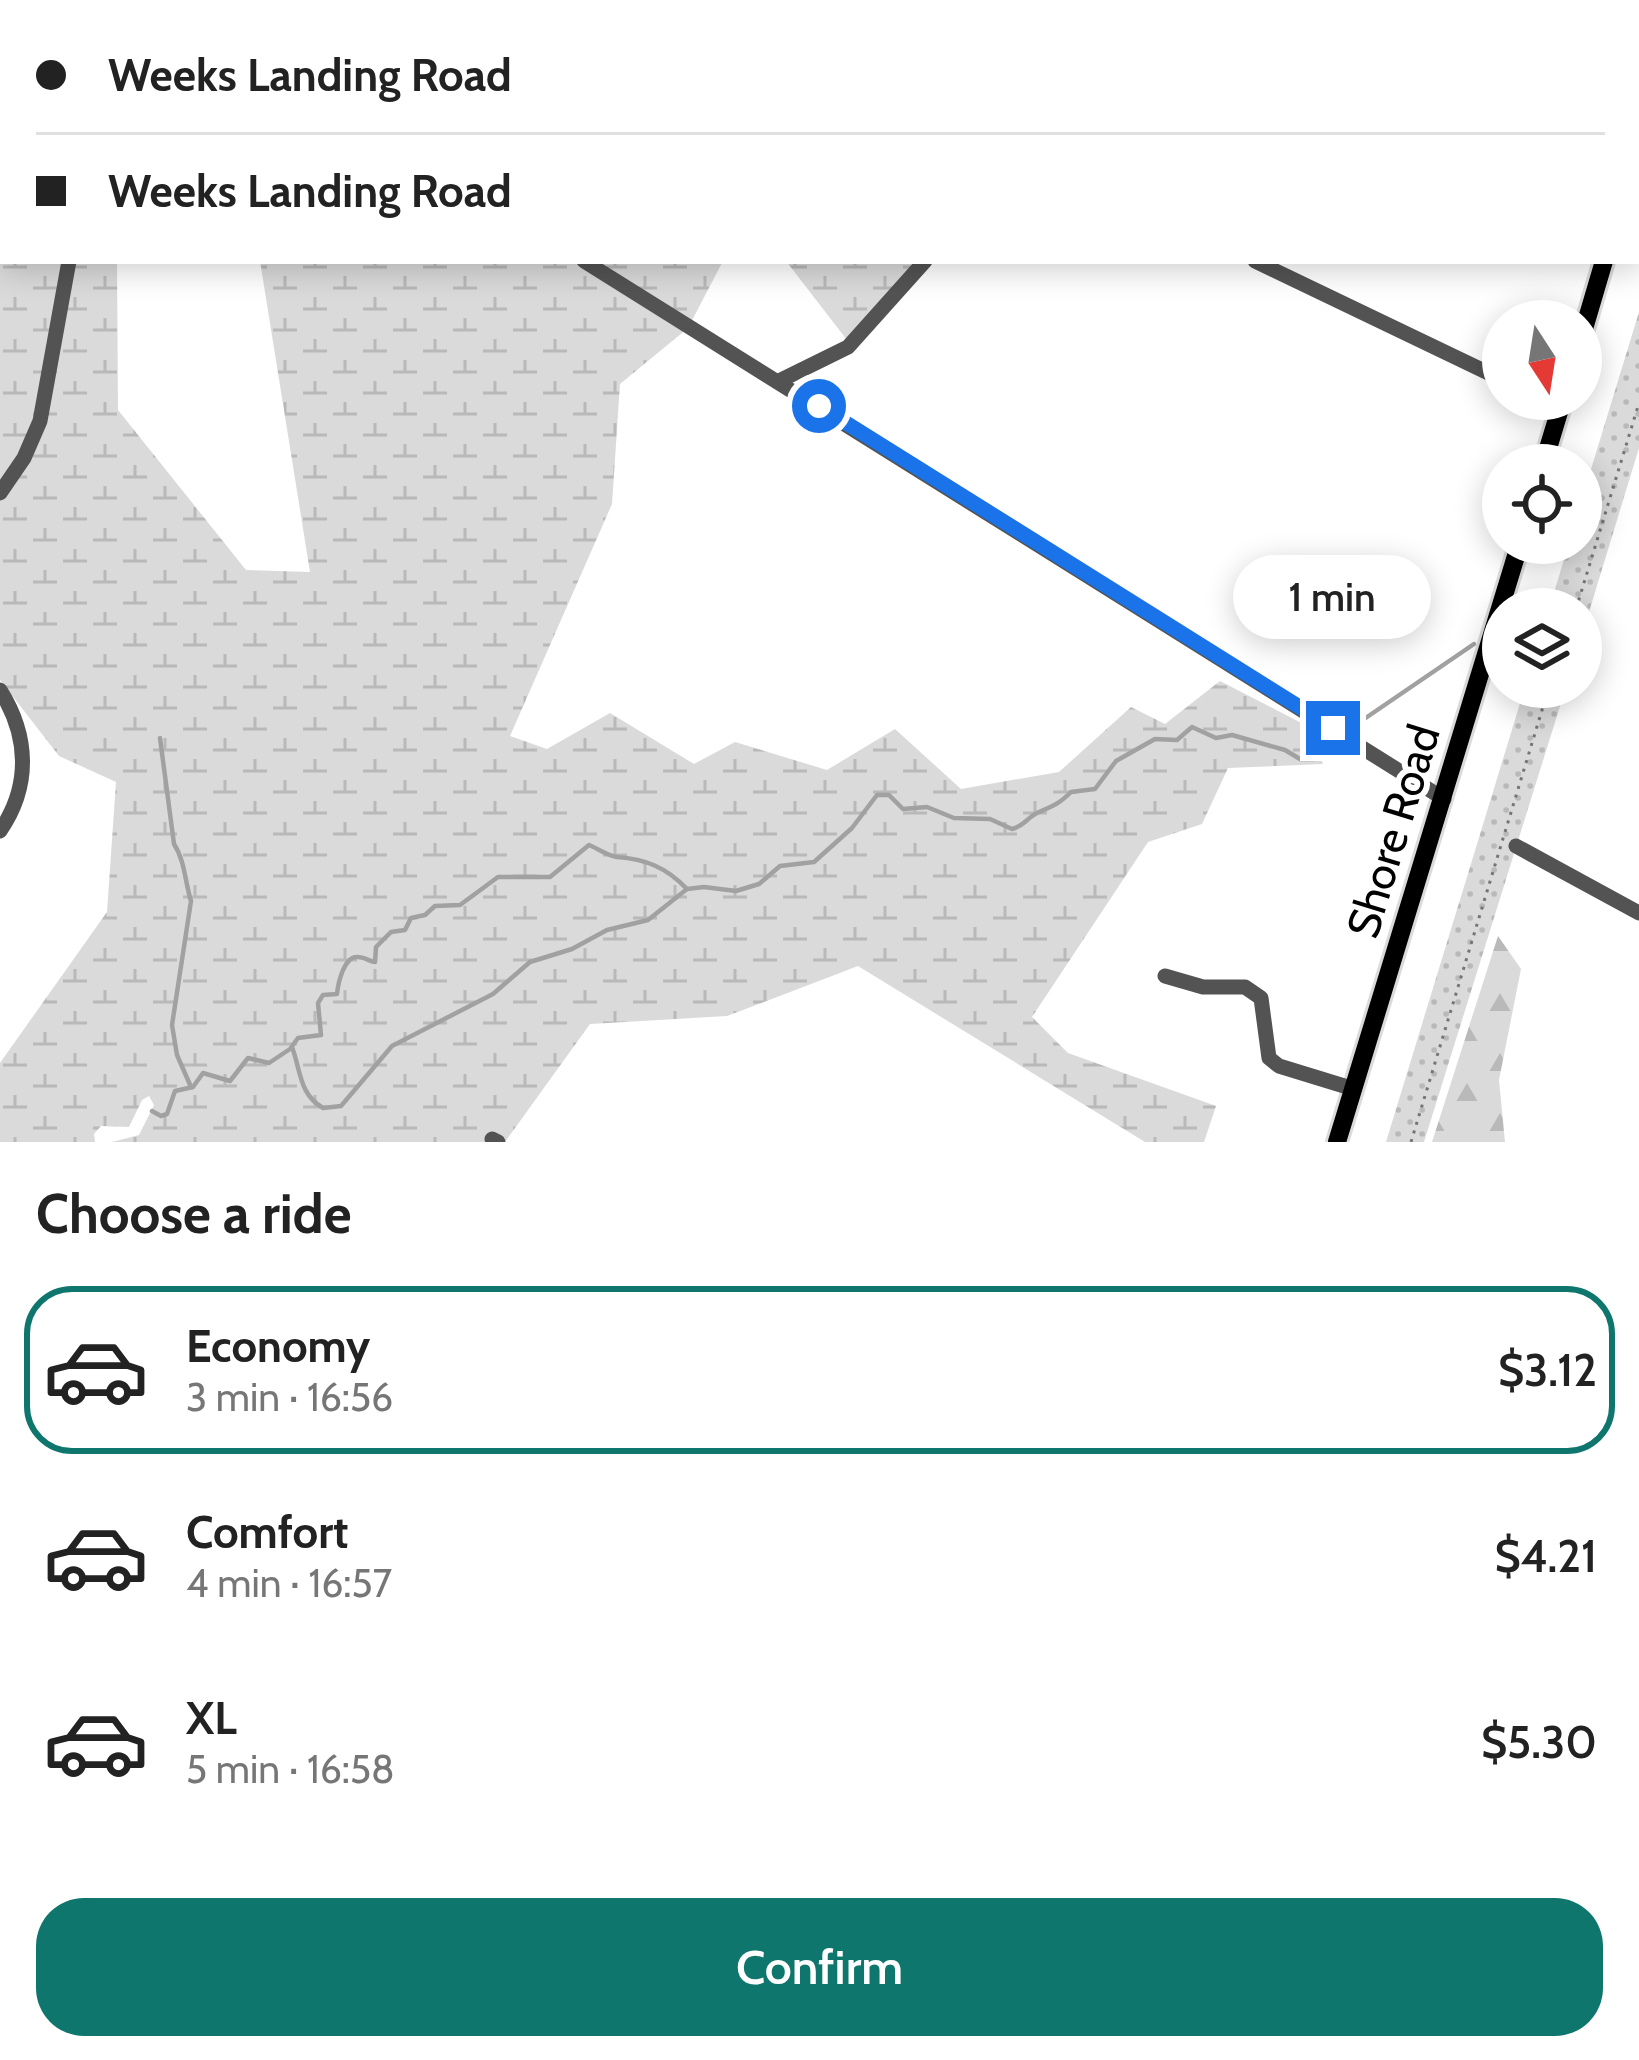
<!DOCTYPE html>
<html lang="en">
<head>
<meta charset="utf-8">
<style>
	:root { --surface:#fff; --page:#f2f2f2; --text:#222; --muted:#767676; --line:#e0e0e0; --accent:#0f766e }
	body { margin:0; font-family:Cabin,sans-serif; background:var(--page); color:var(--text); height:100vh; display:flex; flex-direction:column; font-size:45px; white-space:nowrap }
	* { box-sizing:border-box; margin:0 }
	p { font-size:39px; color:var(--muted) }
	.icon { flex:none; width:66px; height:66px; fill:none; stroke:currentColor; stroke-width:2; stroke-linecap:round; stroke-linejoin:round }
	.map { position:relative; height:1142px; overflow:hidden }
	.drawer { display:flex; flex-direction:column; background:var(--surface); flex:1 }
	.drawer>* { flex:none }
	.banner { position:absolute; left:0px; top:0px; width:1641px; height:264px; box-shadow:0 6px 30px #0003; display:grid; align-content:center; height:264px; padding:0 36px; background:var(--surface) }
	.needle { width:78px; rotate:168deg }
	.buttons { position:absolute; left:1482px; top:300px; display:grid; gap:24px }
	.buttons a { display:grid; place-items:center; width:120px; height:120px; border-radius:50%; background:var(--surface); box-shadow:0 6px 30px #0003; font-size:60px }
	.end { position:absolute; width:54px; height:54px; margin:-27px; border:15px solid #1a73e8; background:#fff; box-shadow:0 0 0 6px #fff }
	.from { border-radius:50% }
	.bubble { position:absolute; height:84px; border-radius:42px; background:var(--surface); box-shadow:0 6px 30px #0003; font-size:39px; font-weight:600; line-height:84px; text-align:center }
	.banner b { display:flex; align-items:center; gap:42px; height:114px; font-size:45px }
	.banner b+b { border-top:3px solid var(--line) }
	.banner i { width:30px; height:30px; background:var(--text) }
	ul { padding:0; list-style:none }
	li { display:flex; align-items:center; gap:36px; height:168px; margin:0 24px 18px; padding:0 12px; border:6px solid transparent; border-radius:48px }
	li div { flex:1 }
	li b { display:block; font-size:45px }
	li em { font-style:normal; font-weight:600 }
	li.active { border-color:var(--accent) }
	li>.icon { width:108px; height:108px; stroke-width:1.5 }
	h2 { padding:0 36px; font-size:54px; line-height:144px }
	.primary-button { display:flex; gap:24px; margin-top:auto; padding:24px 36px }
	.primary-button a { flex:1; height:138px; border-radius:48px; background:var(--accent); color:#fff; font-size:48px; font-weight:600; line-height:138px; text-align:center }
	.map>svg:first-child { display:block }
	.green { fill:url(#green-dots) }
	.forest { fill:url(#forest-firs) }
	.wetland { fill:url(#wetland-marsh) }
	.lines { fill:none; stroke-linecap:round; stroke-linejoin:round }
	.stream { stroke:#a1a1a1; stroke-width:4.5 }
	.major-casing { stroke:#dbdbdb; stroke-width:24 }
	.path { stroke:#757575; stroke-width:3; stroke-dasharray:3 6; stroke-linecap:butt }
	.minor { stroke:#535353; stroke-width:15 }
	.major { stroke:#000; stroke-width:18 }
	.route { stroke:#1a73e8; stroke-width:15 }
	.labels { text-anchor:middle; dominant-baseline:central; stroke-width:12; stroke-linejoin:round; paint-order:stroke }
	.street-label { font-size:45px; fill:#000; stroke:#fff }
</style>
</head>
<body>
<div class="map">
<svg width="1639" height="1142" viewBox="0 0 1639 1142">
	<defs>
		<pattern id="green-dots" width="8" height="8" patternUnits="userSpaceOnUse" patternTransform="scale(3)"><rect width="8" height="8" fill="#dadada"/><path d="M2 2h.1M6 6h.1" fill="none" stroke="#b9b9b9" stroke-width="1.8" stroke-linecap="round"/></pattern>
		<pattern id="forest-firs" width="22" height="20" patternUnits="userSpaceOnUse" patternTransform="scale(3)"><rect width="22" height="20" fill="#dadada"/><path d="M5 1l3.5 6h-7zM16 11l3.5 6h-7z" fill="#b9b9b9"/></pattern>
		<pattern id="wetland-marsh" width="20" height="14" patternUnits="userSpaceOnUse" patternTransform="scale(3)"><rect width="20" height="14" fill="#dadada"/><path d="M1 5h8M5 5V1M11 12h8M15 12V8" fill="none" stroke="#b9b9b9"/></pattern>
	</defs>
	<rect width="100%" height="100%" fill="#fff"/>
	<!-- green -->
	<g class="green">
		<polygon points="1639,312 1639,448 1581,638 1581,609 1549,609 1569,543 1581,543 1581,502"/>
		<polygon points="1525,687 1566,687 1424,1142 1386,1142"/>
	</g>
	<!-- forest -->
	<polygon class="forest" points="1498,936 1521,969 1499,1080 1505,1142 1432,1142"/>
	<!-- wetland -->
	<g class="wetland">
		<polygon points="0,250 3,261 117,261 118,410 246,570 310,572 260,261 723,261 688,328 620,384 612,504 510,736 547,749 610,713 694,764 735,742 827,770 895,729 961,789 1059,772 1131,707 1165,724 1220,681 1311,728 1323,764 1228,768 1202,824 1148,842 1032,1017 1068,1053 1216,1106 1204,1142 1145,1142 858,966 727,1016 590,1024 505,1142 112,1142 139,1135 154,1105 149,1096 142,1100 129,1127 101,1126 94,1134 95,1142 0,1142 0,1063 107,912 116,782 59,756 0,680"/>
		<polygon points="786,261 918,261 847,340"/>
	</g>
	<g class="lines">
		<!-- stream -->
		<g class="stream">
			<polyline points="1348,730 1474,644"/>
			<path d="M160 738 174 844C185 861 185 882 191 901L172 1025 177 1055 191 1087"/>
			<path d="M292 1047C301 1071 299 1094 323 1108L341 1106 392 1046 493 994 530 962 572 949 607 930 648 920 687 889 704 887 736 891 759 884 780 866 814 862 852 828 877 795H889L903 809 927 807 954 818 990 819 1012 829C1024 826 1027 818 1037 813 1052 806 1058 805 1071 792L1095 789 1116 761 1155 739 1177 740 1192 727 1216 738 1232 735 1285 750 1300 759H1314L1330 739"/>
			<path d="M152 1111 161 1116 167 1114 175 1091 193 1087 203 1073 230 1081 248 1058 269 1063 290 1049 298 1038 321 1035 318 1003 323 995 337 994C338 984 344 955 358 957 364 957 369 961 375 962L376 947 391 932 405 930 411 918 425 915 435 906 460 905 498 877H550L589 845C597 848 608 856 617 857 645 859 666 867 687 889"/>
		</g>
		<!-- major casing -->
		<g class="major-casing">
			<g id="major">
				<polyline points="1638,148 1639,145"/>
				<polyline points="1581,339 1604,261"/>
				<polyline points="1543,465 1563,399"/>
				<polyline points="1337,1142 1520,543"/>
			</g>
		</g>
		<!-- path -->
		<g class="path">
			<polyline points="1576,609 1639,403"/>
			<polyline points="1411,1142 1549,687"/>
		</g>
		<!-- minor -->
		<g class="minor">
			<polyline points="437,0 450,3"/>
			<polyline points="573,0 582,3"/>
			<polyline points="1345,0 1350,3"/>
			<polyline points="469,3 477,0"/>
			<polyline points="844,3 847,0"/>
			<polyline points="1135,3 1136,0"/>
			<polyline points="0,132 3,132"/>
			<polyline points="584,261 1444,799"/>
			<polyline points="1255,261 1503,380"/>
			<polyline points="779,381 848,347 925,261"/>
			<polyline points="1543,399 1561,408"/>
			<polyline points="0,493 24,458 40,421 69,261"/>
			<path d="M0 690C29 736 31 786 0 831"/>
			<polyline points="1516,846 1639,913"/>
			<polyline points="1165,976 1203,987 1245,987 1261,998 1269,1058 1279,1066 1354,1089"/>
			<polyline points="492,1139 498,1142"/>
		</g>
		<!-- major -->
		<use href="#major" class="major"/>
	</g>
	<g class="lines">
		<!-- route -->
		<polyline class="route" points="819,406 1333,728"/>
	</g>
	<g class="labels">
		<!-- street labels -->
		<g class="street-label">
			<text transform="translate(1393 831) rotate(-73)">Shore Road</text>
		</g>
	</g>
</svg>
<div class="buttons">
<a><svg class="needle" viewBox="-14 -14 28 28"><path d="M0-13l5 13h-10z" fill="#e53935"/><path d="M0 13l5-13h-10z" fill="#767676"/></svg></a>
<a><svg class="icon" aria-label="locate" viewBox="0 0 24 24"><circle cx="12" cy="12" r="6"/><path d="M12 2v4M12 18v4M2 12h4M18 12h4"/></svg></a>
<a><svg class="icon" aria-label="layers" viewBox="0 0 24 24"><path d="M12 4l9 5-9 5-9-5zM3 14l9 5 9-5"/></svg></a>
</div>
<i class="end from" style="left:819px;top:406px"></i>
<i class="end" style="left:1333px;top:728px"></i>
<div class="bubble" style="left:1233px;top:555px;width:198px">1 min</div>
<div class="banner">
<b><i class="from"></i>Weeks Landing Road</b>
<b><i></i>Weeks Landing Road</b>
</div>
</div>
<section class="drawer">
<h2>Choose a ride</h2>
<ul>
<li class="active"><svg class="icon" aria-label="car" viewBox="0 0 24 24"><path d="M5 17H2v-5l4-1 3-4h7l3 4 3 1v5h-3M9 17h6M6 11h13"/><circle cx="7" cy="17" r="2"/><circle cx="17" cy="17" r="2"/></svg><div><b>Economy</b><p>3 min · 16:56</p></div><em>$3.12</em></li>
<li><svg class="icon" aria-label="car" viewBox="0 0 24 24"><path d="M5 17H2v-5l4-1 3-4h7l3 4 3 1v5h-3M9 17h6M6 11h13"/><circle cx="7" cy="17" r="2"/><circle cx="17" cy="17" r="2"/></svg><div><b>Comfort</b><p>4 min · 16:57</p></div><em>$4.21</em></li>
<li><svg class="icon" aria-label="car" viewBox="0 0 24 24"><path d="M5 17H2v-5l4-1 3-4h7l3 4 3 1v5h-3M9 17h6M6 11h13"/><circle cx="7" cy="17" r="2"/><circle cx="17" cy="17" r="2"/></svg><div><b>XL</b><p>5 min · 16:58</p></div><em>$5.30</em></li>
</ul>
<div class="primary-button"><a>Confirm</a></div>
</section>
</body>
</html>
